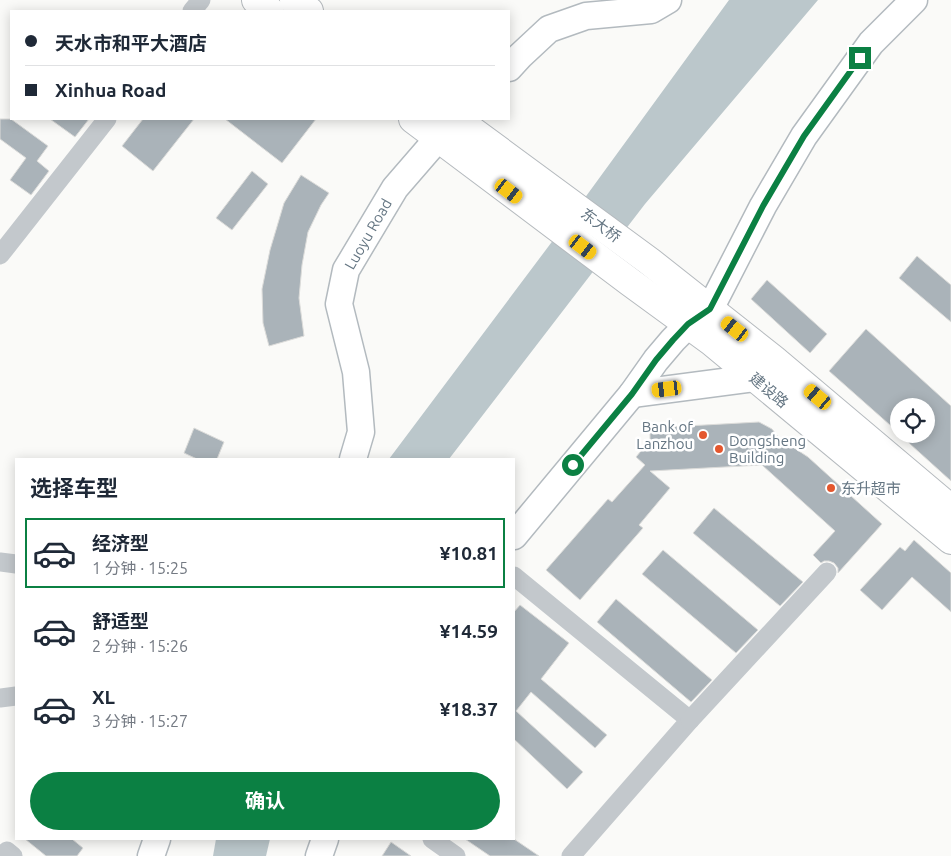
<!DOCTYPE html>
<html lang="zh">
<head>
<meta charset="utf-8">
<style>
	:root { --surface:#fff; --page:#f2f2f3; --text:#1f2937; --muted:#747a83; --line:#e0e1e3; --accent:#0b8043 }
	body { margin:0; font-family:Ubuntu,"Noto Sans SC",sans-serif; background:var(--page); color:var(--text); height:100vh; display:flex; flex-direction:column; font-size:19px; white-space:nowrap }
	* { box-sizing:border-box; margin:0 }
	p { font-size:16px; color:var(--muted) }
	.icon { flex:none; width:28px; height:28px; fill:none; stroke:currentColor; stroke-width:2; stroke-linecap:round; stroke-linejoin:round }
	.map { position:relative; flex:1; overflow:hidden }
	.panel { position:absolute; left:15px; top:458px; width:500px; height:382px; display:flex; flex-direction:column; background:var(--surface); border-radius:0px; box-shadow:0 2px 12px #0003 }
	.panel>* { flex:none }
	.guide { position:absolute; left:10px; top:10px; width:500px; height:110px; border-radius:0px; box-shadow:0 2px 12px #0003; display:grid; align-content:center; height:110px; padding:0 15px; background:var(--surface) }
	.fabs { position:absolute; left:890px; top:398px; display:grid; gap:10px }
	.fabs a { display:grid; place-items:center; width:45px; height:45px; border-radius:50%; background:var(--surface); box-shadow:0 2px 12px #0003; font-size:25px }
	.end { position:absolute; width:22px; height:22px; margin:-11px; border:6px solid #0b8043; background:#fff; box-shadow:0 0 0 2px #fff }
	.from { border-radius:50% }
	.car { position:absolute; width:15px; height:30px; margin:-15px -8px; border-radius:6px; box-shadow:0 0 4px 1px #0007; background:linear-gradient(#f5c518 24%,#345 0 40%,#f5c518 0 76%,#345 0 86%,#f5c518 0) }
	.guide b { display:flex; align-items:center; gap:18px; height:48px; font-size:19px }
	.guide b+b { border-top:1px solid var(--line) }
	.guide i { width:12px; height:12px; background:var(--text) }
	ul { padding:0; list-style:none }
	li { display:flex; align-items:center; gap:15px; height:70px; margin:0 10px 8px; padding:0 5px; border:2px solid transparent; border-radius:0px }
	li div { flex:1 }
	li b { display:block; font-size:19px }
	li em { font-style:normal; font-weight:700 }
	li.selected { border-color:var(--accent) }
	li>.icon { width:45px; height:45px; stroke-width:1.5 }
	h2 { padding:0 15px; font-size:22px; line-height:60px }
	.button { display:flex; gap:10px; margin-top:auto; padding:10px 15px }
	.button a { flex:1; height:58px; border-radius:30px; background:var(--accent); color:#fff; font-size:20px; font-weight:700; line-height:58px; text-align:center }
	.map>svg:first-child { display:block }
	.water { fill:#bbc7cb }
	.building { fill:#aab3b9; stroke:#dcdcda }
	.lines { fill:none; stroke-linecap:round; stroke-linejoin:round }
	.secondary-casing { stroke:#b3babf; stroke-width:29 }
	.primary-casing { stroke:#b5babe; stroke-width:30 }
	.minor { stroke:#c3c8cc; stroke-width:19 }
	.secondary { stroke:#fff; stroke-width:26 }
	.primary { stroke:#fff; stroke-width:28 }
	.route { stroke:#0b8043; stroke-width:6 }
	.poi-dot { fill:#e4572e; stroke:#fff; stroke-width:2 }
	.labels { text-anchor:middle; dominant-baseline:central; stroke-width:5; stroke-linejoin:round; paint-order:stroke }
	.street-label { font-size:15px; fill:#657683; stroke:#fff }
	.poi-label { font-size:15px; fill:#657683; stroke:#fff; text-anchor:start }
</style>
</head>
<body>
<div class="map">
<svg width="951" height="856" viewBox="0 0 951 856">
	<rect width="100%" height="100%" fill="#fafaf8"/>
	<!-- water -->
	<g class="water">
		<polygon points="729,0 818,0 645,204 449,459 389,459 584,199"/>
		<polygon points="216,839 270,839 266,856 213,856"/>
	</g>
	<!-- building -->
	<g class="building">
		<polygon points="0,119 11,119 48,146 37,161 49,171 31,195 10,180 26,158 0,139"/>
		<polygon points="50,119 89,119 75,137"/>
		<polygon points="143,119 194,119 153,171 122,146"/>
		<polygon points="225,119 316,119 282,163"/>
		<polygon points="252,171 268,184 232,230 216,218"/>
		<polygon points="301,175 329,193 321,205 308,232 302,265 299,298 304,336 269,346 263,323 262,289 270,250 284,203"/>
		<polygon points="917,256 951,285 951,322 899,278"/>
		<polygon points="767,280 827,334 810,353 751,299"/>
		<polygon points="866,329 951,406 951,481 899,434 926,434 926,406 899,406 899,433 829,371"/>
		<polygon points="759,422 772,429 779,438 808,457 882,524 838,573 838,568 834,563 829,561 824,561 821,563 813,555 835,531 762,465 650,471 670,488 639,525 643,528 580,600 546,570 608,499 612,502 645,465 636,457 650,440 650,428"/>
		<polygon points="194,428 224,442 217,459 197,459 184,453"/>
		<polygon points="714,508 803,582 780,606 693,533"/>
		<polygon points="914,540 951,573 951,612 912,577 882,610 860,590 900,547 905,551"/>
		<polygon points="663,550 758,630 736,653 642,574"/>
		<polygon points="616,599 712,680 691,702 597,622"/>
		<polygon points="520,605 569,643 541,679 607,735 595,748 531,692 516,711 583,772 567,789 514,739 514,612"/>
		<polygon points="25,839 72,839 83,848 77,856 46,856"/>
		<polygon points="465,839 514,839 539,856 490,856"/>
		<polygon points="391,842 411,856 382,856"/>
	</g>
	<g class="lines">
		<!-- secondary casing -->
		<g class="secondary-casing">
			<g id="secondary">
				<polyline points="509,68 520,56 549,29 586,16 651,10 668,0"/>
				<polyline points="632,394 754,378"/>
				<polyline points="353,459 361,432 356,372 339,304 346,270 395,188 453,121"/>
				<polyline points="514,536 632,394 656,360 673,340 689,324 710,309 763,206 804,136 871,43 914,0"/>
				<polyline points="151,856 157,839"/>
				<polyline points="319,856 325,839"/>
			</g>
		</g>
		<!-- primary casing -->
		<g class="primary-casing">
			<g id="primary">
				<polyline points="256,0 270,11"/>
				<polyline points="294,0 309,11"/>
				<polyline points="413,119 630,282 712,342 951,540"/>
				<polyline points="456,119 649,261 773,359 951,509"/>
			</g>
		</g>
		<!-- minor -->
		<g class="minor">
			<polyline points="192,11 201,0"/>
			<polyline points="0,255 107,119"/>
			<polyline points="0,562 16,564"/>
			<polyline points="514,576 690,720 571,856"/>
			<polyline points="0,698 16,696"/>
			<polyline points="690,720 827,572"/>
			<polyline points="432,839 456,856"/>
			<polyline points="7,851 13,856"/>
		</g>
		<!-- secondary -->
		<use href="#secondary" class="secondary"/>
		<!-- primary -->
		<use href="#primary" class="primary"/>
	</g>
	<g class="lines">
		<!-- route -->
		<polyline class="route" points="573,465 632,394 656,360 673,340 688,324 710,309 763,206 804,136 860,58"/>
	</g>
	<!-- markers -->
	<g class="poi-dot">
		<circle cx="703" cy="435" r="5"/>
		<circle cx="719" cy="449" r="5"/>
		<circle cx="831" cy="488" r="5"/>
	</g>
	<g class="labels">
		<!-- street labels -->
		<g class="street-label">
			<text transform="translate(601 225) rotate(37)">东大桥</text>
			<text transform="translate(368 234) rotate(-60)">Luoyu Road</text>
			<text transform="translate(769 390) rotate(40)">建设路</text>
		</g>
		<!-- poi labels -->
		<g class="poi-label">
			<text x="693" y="426" text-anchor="end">Bank of<tspan x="693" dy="17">Lanzhou</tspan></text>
			<text x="729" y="440">Dongsheng<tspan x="729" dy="17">Building</tspan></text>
			<text x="841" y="488">东升超市</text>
		</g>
	</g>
</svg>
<div class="fabs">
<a><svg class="icon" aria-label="locate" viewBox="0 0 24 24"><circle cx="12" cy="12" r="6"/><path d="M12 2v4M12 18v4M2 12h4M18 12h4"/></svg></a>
</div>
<i class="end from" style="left:573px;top:465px"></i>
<i class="end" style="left:860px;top:58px"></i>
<i class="car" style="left:509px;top:191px;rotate:127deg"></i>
<i class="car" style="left:583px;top:247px;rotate:127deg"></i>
<i class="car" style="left:735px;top:329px;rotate:308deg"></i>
<i class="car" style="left:667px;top:389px;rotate:263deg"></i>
<i class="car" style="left:818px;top:397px;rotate:310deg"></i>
<div class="guide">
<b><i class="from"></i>天水市和平大酒店</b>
<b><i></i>Xinhua Road</b>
</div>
<section class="panel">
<h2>选择车型</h2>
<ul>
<li class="selected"><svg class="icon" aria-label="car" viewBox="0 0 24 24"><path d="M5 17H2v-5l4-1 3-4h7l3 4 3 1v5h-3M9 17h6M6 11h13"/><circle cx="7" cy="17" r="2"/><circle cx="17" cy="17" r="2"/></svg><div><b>经济型</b><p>1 分钟 · 15:25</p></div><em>¥10.81</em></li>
<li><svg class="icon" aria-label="car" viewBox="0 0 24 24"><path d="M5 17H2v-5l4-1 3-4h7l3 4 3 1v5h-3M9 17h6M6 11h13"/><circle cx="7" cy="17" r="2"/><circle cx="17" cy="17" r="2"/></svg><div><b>舒适型</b><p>2 分钟 · 15:26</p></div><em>¥14.59</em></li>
<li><svg class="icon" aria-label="car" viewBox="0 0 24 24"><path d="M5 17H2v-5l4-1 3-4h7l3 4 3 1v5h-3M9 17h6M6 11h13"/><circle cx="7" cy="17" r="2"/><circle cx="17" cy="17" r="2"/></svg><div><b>XL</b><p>3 分钟 · 15:27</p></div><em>¥18.37</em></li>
</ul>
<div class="button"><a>确认</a></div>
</section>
</div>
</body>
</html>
